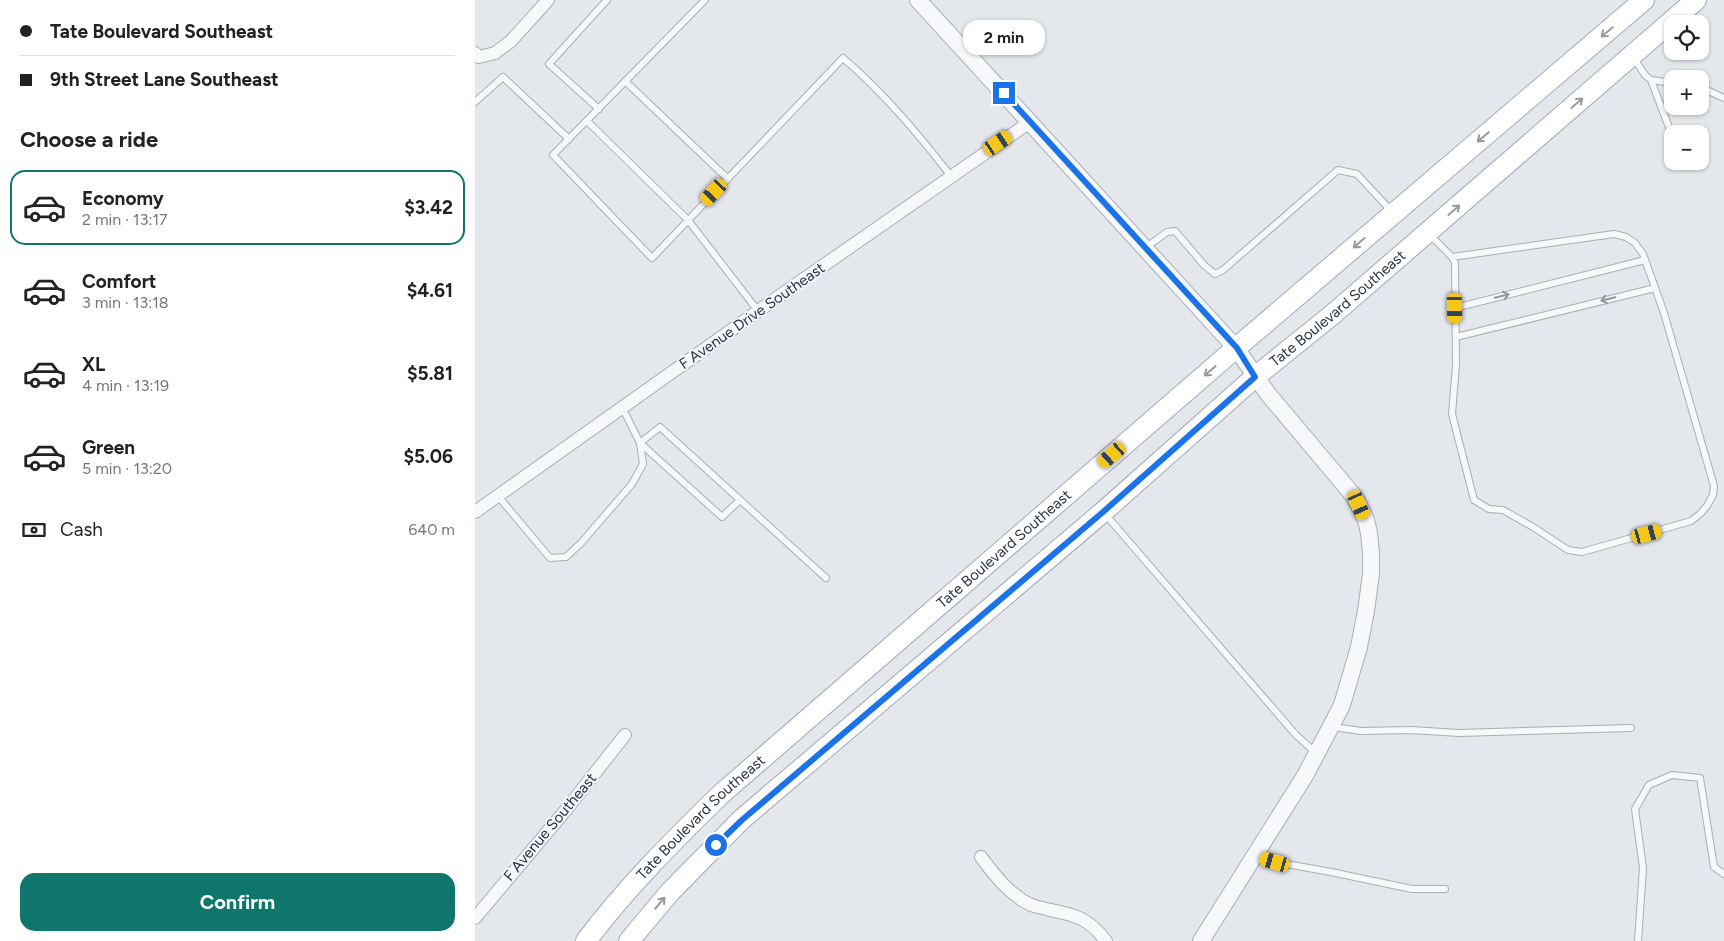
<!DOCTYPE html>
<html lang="en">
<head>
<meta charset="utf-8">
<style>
	:root { --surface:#fff; --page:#f6f6f6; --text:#222; --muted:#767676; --line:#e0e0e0; --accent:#0f766e }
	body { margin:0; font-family:Figtree,sans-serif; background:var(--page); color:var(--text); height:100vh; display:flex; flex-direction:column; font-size:19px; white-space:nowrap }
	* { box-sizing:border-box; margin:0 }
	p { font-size:16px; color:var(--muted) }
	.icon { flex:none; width:28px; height:28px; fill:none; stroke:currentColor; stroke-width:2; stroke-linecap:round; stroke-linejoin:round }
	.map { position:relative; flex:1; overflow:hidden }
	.details { display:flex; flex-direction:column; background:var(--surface); width:475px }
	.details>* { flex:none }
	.hud { display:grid; align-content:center; height:110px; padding:0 20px; background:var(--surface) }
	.tools { position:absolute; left:1189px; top:15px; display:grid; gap:10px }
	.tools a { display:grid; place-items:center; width:45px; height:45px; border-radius:10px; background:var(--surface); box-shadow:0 1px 4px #0004; font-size:25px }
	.end { position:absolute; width:22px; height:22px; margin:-11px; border:6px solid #1a73e8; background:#fff; box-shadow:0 0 0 2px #fff }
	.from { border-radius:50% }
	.bubble { position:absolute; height:35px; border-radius:15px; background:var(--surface); box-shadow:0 1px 4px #0004; font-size:16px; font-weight:700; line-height:35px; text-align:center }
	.car { position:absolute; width:15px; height:30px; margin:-15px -8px; border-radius:6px; box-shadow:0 0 4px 1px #0007; background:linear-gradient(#f5c518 24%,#345 0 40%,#f5c518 0 76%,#345 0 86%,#f5c518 0) }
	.hud b { display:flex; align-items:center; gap:18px; height:48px; font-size:19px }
	.hud b+b { border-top:1px solid var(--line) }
	.hud i { width:12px; height:12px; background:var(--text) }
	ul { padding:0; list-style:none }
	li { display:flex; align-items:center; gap:15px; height:75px; margin:0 10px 8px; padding:0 10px; border:2px solid transparent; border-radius:15px }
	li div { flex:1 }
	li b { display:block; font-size:19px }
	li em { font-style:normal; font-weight:700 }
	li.on { border-color:var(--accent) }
	li>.icon { width:45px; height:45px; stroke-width:1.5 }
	h2 { padding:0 20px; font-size:22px; line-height:60px }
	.pay { display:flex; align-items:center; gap:12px; height:55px; padding:0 20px; font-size:19px }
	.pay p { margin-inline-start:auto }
	.cta { display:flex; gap:10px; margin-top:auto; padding:10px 20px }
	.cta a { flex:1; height:58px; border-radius:15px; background:var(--accent); color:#fff; font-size:20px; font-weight:700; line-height:58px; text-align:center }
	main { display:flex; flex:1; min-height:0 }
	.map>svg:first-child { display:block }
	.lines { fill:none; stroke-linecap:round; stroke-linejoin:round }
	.service-casing { stroke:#a9aeb7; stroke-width:8 }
	.minor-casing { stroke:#a9aeb7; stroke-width:14 }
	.tertiary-casing { stroke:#a9aeb7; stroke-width:18 }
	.primary-casing { stroke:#a3abb8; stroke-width:22 }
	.service { stroke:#f7f8fa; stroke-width:6 }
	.minor { stroke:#f7f8fa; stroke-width:12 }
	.tertiary { stroke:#f7f8fa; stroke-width:16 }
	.primary { stroke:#fff; stroke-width:20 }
	.oneway { stroke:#959aa2 }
	.oneway2 { stroke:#9196a0 }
	.route { stroke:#1a73e8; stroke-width:6 }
	.labels { text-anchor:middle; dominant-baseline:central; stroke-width:4; stroke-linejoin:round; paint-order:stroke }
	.street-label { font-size:15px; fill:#2b3445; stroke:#f4f6f9 }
</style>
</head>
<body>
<main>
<section class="details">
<div class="hud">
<b><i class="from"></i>Tate Boulevard Southeast</b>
<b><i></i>9th Street Lane Southeast</b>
</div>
<h2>Choose a ride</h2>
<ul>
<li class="on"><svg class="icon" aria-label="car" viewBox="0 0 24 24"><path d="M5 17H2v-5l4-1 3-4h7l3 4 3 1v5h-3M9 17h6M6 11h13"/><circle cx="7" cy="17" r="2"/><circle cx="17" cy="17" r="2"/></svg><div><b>Economy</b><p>2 min · 13:17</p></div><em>$3.42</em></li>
<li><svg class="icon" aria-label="car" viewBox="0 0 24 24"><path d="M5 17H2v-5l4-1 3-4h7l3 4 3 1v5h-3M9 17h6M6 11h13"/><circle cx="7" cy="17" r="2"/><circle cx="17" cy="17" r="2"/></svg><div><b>Comfort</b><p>3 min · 13:18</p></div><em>$4.61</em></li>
<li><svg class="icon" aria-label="car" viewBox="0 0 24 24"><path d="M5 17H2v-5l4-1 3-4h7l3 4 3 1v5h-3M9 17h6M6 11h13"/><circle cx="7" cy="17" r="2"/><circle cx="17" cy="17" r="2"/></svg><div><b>XL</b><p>4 min · 13:19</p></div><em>$5.81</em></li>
<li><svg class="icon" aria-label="car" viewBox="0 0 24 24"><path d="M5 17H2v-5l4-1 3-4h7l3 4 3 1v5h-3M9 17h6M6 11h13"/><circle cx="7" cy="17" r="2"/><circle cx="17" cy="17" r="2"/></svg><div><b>Green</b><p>5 min · 13:20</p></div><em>$5.06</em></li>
</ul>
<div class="pay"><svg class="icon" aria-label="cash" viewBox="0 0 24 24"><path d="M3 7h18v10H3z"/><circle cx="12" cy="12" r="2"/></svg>Cash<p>640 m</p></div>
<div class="cta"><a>Confirm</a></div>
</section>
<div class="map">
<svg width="1249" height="941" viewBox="0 0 1249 941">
	<rect width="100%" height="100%" fill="#e4e7ec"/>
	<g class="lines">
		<!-- service casing -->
		<g class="service-casing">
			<g id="service">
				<path d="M230 0 78 155 177 258 368 58C409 93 443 134 476 176"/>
				<polyline points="1158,57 1170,75 1176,80 1198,138"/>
				<polyline points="1176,80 1198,83"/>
				<polyline points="150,81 253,179"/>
				<polyline points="1225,87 1249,98"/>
				<polyline points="0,102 28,77 94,139"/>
				<polyline points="124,109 74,64 132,0"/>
				<polyline points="112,121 213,220 283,311"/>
				<polyline points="955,235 977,257 980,263 981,365 977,414 999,500 1014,509 1028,510 1058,527 1093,550 1107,552 1216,521 1225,514 1232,506 1238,495 1239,486 1189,313 1168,254 1160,243 1151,237 1139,234 977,257"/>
				<polyline points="670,248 692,232 700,231 729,265 740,274 748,270 863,170 882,174 918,213"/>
				<polyline points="980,308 1170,260"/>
				<polyline points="981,337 1180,288"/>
				<polyline points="22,495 75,558 91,557 106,543 157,484 168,464 165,443 147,407"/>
				<polyline points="265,500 247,517 165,443 185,427 351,578"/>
				<polyline points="630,514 821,735 840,752"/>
				<polyline points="858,727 886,731 936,730 984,733 1156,728"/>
				<polyline points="780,856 800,862 856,872 937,889 970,889"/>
				<polyline points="1163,941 1168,868 1160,809 1174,785 1197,775 1225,778 1239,867 1249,874"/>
			</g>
		</g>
		<!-- minor casing -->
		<g class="minor-casing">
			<g id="minor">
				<polyline points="0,53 4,57 20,53 36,41 73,0"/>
				<polyline points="0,512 303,297 555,122"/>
				<path d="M506 857C520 876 535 895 556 905 562 907 569 908 575 910 602 915 614 919 631 941"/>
				<polyline points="0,918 90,811 150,735"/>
			</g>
		</g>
		<!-- tertiary casing -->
		<g class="tertiary-casing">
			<polyline id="tertiary" points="443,0 761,348 793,394 878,495 884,505 891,520 894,533 896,553 896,574 891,611 884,647 867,705 831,774 726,941"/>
		</g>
		<!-- primary casing -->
		<g class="primary-casing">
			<g id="primary">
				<path id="s1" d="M111 941C151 888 198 841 245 795L761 348 1169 0"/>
				<path id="s2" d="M154 941 195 892 267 819 628 512 780 377 857 315 1221 0"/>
			</g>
		</g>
		<!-- service -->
		<use href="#service" class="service"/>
		<!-- minor -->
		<use href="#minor" class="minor"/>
		<!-- tertiary -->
		<use href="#tertiary" class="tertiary"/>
		<!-- primary -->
		<use href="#primary" class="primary"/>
	</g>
	<!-- one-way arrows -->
	<defs><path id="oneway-shaft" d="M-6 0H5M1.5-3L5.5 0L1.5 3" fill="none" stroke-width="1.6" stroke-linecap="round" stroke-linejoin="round" transform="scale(1.25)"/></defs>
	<g class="oneway">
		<use href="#oneway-shaft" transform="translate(1132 32) rotate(140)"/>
		<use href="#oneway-shaft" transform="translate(1102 103) rotate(-41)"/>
		<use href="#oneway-shaft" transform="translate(1008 137) rotate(140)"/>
		<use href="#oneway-shaft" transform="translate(979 210) rotate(-41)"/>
		<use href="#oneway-shaft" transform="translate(884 243) rotate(139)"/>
		<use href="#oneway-shaft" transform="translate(735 371) rotate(139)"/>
		<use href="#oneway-shaft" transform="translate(185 903) rotate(-50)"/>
	</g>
	<g class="oneway2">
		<use href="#oneway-shaft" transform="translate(1027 296) rotate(-14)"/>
		<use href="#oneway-shaft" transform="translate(1133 299) rotate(166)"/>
	</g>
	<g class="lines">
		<!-- route -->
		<polyline class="route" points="241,845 267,820 628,512 780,377 762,348 529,93"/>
	</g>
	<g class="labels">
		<!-- street labels -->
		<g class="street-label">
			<text stroke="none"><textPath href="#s2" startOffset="951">Tate Boulevard Southeast</textPath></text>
			<text transform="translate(277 316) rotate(-35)">F Avenue Drive Southeast</text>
			<text stroke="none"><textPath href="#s1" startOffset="574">Tate Boulevard Southeast</textPath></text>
			<text stroke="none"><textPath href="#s1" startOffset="169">Tate Boulevard Southeast</textPath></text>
			<text transform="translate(75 827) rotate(-50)">F Avenue Southeast</text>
		</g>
	</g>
</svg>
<div class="tools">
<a><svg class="icon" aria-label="locate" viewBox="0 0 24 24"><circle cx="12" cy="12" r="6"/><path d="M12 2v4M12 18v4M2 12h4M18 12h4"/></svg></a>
<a>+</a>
<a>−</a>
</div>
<i class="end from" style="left:241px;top:845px"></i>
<i class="end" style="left:529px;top:93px"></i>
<div class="bubble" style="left:488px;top:20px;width:82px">2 min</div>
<i class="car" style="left:523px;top:143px;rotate:56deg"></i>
<i class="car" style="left:239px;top:192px;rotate:223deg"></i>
<i class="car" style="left:980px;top:308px;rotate:179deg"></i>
<i class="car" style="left:637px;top:455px;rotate:229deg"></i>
<i class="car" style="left:884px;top:505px;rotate:156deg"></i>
<i class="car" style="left:1172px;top:534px;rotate:75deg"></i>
<i class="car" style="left:800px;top:862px;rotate:286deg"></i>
</div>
</main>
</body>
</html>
